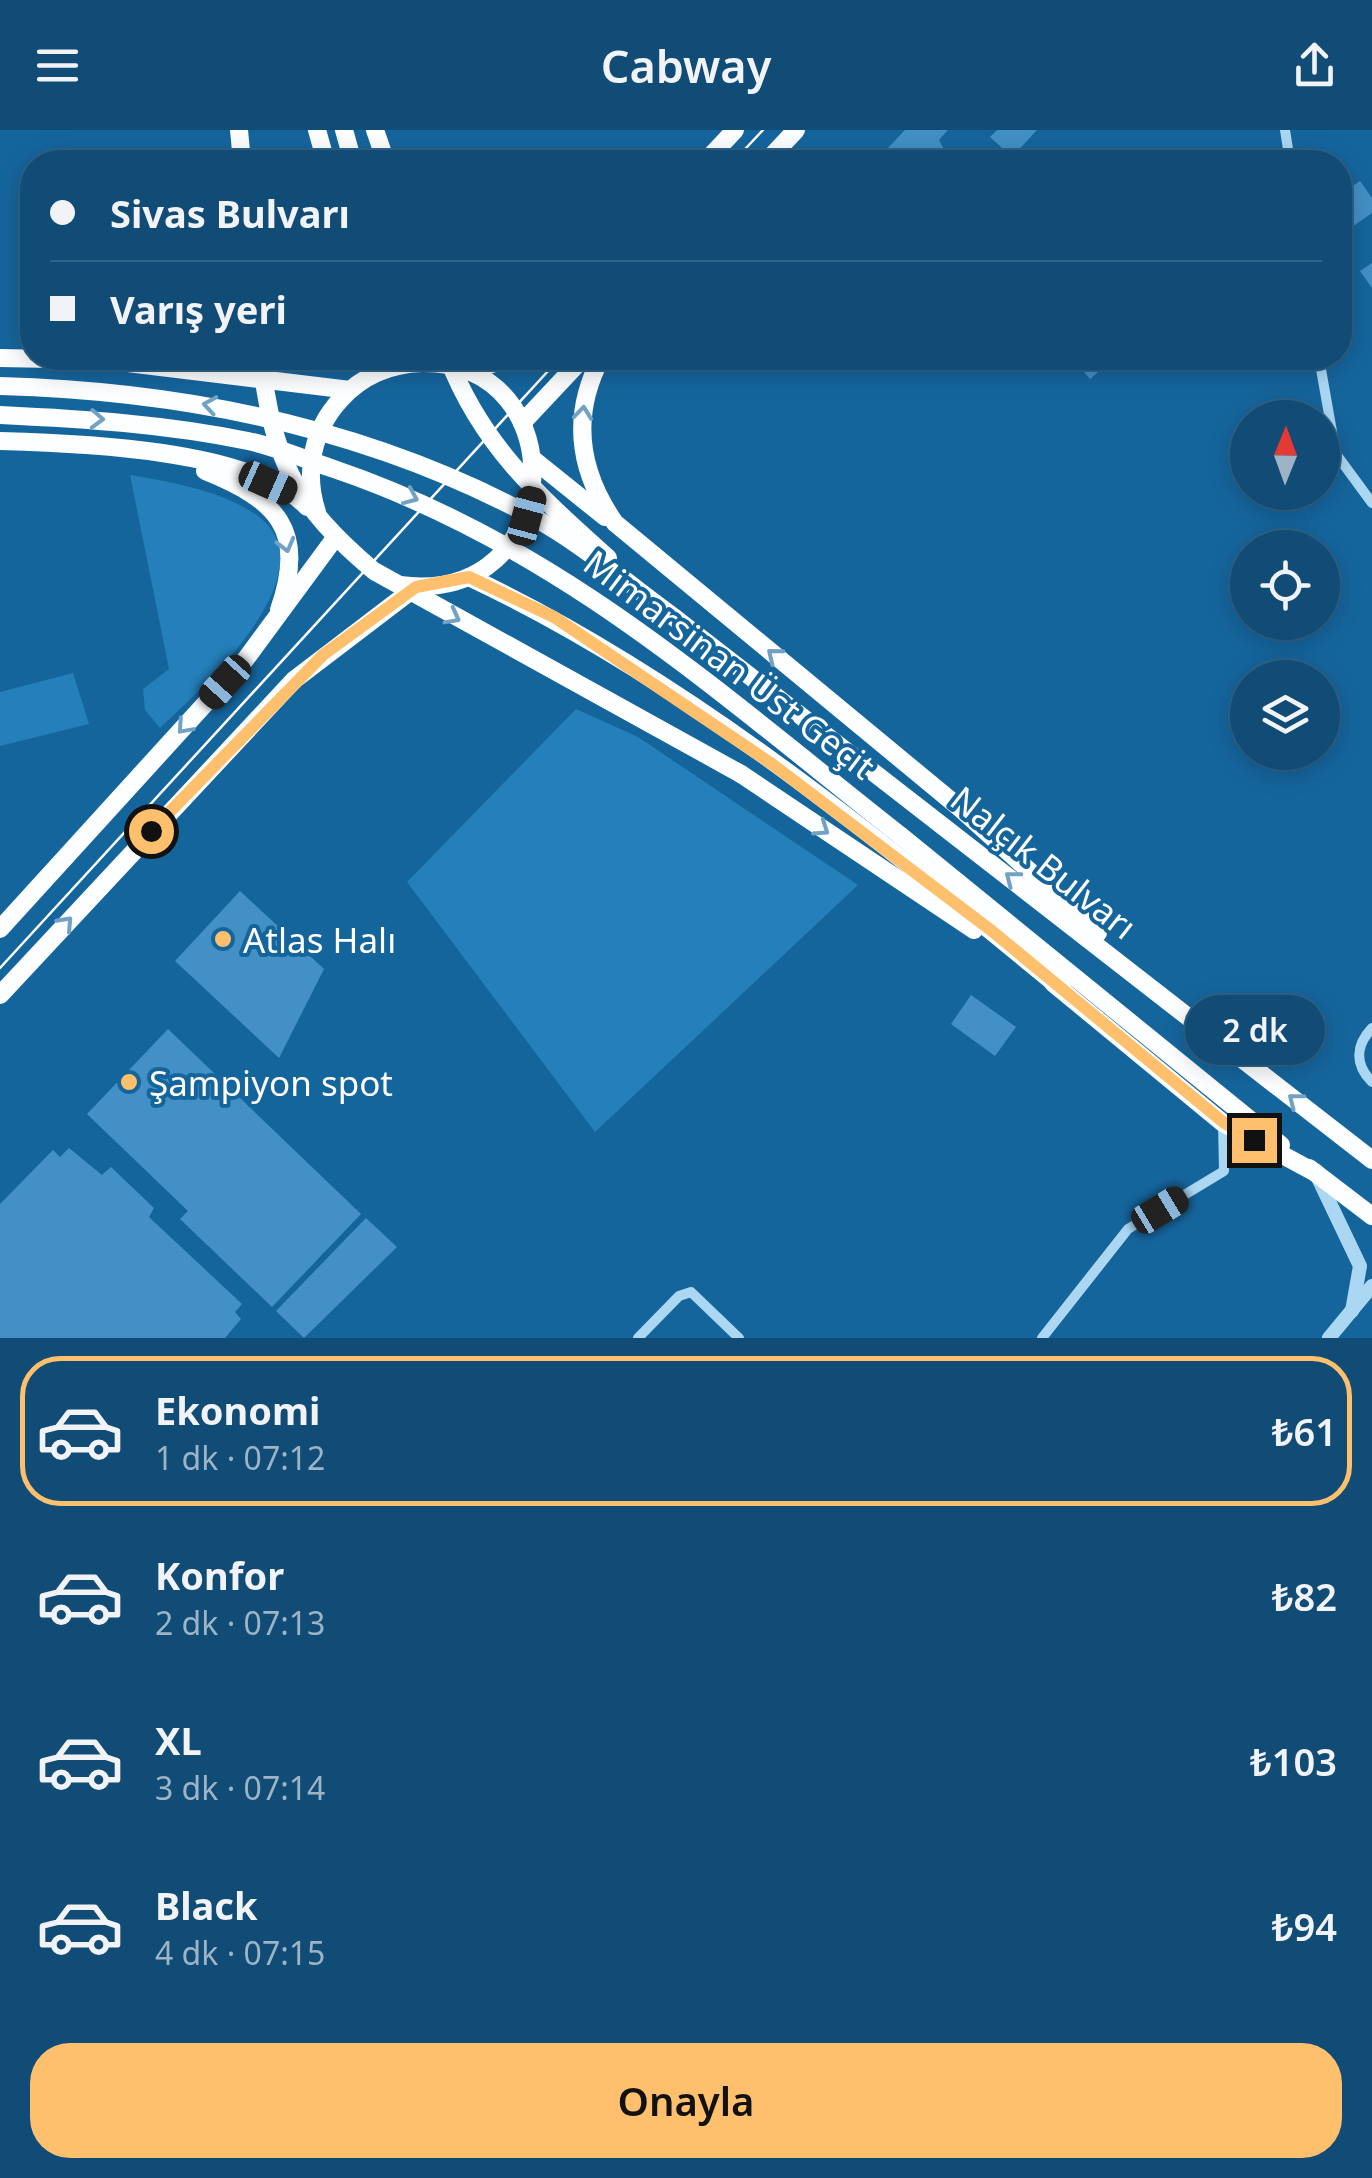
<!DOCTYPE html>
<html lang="tr">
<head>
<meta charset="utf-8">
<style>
	:root { --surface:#104c76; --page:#19537b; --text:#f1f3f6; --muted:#9cb4c5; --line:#306388; --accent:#ffc06e }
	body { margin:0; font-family:"Noto Sans",sans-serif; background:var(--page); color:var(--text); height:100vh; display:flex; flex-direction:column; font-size:38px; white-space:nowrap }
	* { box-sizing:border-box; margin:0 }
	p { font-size:32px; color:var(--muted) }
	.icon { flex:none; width:55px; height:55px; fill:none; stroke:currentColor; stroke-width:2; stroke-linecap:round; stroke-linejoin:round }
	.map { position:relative; height:1208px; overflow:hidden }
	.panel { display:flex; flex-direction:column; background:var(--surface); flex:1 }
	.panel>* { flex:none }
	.hud { position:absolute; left:20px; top:20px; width:1332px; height:220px; border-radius:40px; box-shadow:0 5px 25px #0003,0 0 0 2px var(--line); display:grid; align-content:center; height:220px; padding:0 30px; background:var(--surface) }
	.needle { width:65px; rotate:1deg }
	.controls { position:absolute; left:1230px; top:270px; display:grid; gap:20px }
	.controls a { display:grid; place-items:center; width:110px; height:110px; border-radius:50%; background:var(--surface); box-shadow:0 5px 25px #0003,0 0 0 2px var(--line); font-size:50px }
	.end { position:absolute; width:45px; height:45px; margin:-22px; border:12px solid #ffc06e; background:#111; box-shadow:0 0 0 5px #111 }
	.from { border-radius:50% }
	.bubble { position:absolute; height:70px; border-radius:35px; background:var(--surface); box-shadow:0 5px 25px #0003,0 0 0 2px var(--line); font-size:32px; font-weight:600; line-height:70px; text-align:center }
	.car { position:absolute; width:30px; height:60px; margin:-30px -15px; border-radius:12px; box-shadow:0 0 8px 2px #0007; background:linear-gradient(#222 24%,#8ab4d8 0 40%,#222 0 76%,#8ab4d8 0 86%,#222 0) }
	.hud b { display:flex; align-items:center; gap:35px; height:95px; font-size:38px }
	.hud b+b { border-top:2px solid var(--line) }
	.hud i { width:25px; height:25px; background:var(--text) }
	ul { padding:18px 0 0; list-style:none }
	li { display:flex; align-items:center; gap:30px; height:150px; margin:0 20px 15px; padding:0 10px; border:5px solid transparent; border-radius:40px }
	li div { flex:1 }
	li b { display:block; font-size:38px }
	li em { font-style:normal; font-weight:600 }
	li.current { border-color:var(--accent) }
	li>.icon { width:90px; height:90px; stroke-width:1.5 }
	.primary-button { display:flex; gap:20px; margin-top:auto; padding:20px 30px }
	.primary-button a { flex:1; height:115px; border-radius:40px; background:var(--accent); color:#111; font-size:40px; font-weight:600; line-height:115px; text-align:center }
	header { display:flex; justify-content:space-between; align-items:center; height:130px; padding:0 30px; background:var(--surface); font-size:45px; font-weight:600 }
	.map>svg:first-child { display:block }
	.green { fill:#247fba }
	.building { fill:#4290c5 }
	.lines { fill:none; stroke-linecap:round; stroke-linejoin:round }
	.minor { stroke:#acd7f3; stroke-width:10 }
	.tertiary { stroke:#acd7f3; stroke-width:14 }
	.trunk { stroke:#fcfeff; stroke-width:18 }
	.tram { stroke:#fff; stroke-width:2.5 }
	.trunk-bridge { stroke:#fcfeff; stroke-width:18 }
	.oneway { stroke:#71a2c4 }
	.route { stroke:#ffc06e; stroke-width:12 }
	.poi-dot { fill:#ffc06e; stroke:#15659d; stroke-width:4 }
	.labels { text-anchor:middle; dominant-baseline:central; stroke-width:8; stroke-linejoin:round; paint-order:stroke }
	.street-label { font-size:35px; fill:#fff; stroke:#15659d }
	.poi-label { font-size:35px; fill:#fff; stroke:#15659d; text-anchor:start }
</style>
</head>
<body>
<header><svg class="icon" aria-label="menu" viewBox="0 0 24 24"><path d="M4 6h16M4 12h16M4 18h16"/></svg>Cabway<svg class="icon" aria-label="share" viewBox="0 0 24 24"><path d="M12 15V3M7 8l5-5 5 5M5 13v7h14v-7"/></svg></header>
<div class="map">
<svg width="1372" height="1208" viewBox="0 0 1372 1208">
	<rect width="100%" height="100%" fill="#15659d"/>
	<!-- green -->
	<g class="green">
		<path d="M130 345C171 352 220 360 255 384 336 439 200 560 160 598L145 580 143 559 169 539Z"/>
		<polygon points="73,543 89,594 0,616 0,562"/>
		<polygon points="576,579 638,607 858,755 595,1002 407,752"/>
	</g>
	<!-- building -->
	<g class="building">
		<polygon points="905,0 948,0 939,10 951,32 900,32 886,20"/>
		<polygon points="997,0 1037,0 1012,27 990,7"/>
		<polygon points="1360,51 1372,68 1372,83 1352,97 1340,81 1340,65"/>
		<polygon points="1372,133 1372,158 1360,141"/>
		<polygon points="1072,228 1115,228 1090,249"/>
		<polygon points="240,761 324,839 279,928 175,831"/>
		<polygon points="971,865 1016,897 995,926 951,894"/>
		<polygon points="168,899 361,1084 272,1177 180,1089 188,1081 87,984"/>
		<polygon points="69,1018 102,1045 111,1037 154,1078 149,1087 242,1174 235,1182 241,1189 225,1208 0,1208 0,1074 53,1020 60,1027"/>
		<polygon points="366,1088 397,1117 304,1208 276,1181"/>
	</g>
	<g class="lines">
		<!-- minor -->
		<g class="minor">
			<polyline points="1285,0 1290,32"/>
			<polyline points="1319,228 1336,324 1372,373"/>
			<path d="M1372 898C1355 916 1355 935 1372 952"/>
			<polyline points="638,1208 679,1166 691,1162 739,1208"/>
			<polyline points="1042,1208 1128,1099 1224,1041 1223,993"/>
		</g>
		<!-- tertiary -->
		<g class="tertiary">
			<polyline points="1318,1048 1360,1136 1352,1181"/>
			<polyline points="1329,1208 1372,1156"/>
		</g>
		<!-- trunk -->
		<g class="trunk">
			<polyline points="239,0 242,32"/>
			<polyline points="317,0 326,32"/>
			<polyline points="344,0 353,32"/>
			<polyline points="375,0 386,32"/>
			<polyline points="705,32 735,0"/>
			<polyline points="766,32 796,0"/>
			<polyline points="0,228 103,230 350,260"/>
			<path d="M601 228C571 285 578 340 615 393L961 679 1098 803"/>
			<polyline points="466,242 511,228"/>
			<polyline points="522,293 583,228"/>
			<path d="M0 311C76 313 254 319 307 377"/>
			<polyline points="534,330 605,387"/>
			<path d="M205 341C277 370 307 399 279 480"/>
			<path d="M317 382C304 343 312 300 341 269 362 246 391 234 422 233 578 231 567 477 400 455"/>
			<path d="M469 447C684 548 880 710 1063 860"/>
			<polyline points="675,488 1372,1030"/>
			<polyline points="741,644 974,800"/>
			<polyline points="901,706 1281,1015"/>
			<polyline points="0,799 245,530 332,412"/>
			<polyline points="1053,853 1223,993 1316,1043"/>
			<polyline points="0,865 294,550 416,457"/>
			<polyline points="1309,1038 1372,1086"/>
		</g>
		<!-- tram -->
		<g class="tram">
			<polyline points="733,32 763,0"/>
			<polyline points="0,838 560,228"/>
		</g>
		<!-- trunk-bridge -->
		<g class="trunk-bridge">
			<path d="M261 228C273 331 295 374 374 441L741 644"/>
			<path d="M448 228C482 316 539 366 608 428"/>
			<path d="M0 256C185 261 368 298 533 387 583 414 629 455 675 488"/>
			<path d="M0 285C84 289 165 294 248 311 277 317 306 330 334 339 558 415 719 563 901 706"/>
		</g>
	</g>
	<!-- one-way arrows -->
	<defs><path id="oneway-chevron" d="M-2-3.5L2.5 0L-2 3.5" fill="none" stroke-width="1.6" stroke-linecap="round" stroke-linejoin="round" transform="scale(2.5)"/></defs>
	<g class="oneway">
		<use href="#oneway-chevron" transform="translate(210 275) rotate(-171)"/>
		<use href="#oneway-chevron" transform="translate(583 283) rotate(-84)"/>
		<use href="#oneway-chevron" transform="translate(97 289) rotate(2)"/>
		<use href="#oneway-chevron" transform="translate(411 367) rotate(23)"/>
		<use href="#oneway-chevron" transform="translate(286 415) rotate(75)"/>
		<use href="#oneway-chevron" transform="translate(453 487) rotate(28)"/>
		<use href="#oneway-chevron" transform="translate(774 525) rotate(-141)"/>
		<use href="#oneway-chevron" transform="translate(184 597) rotate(132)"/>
		<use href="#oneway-chevron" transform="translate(822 699) rotate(34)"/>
		<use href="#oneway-chevron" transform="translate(1012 748) rotate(-142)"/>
		<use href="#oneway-chevron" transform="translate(66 793) rotate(-47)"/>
		<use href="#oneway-chevron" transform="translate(1295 970) rotate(-142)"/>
	</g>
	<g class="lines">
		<!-- route -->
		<polyline class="route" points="151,701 323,525 416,457 469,447 554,487 772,634 992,801 1223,992 1254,1010"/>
	</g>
	<!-- markers -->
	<g class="poi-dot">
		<circle cx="223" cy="809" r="10"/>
		<circle cx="129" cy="952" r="10"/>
	</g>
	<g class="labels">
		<!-- street labels -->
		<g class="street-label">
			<text transform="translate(730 534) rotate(37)">Mimarsinan Üst Geçit</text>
			<text transform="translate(1044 732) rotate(38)">Nalçık Bulvarı</text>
		</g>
		<!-- poi labels -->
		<g class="poi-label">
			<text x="243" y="809">Atlas Halı</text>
			<text x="149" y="952">Şampiyon spot</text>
		</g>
	</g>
</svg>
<div class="controls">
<a><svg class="needle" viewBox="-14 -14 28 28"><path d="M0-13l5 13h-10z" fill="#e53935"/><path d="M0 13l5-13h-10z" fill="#9cb4c5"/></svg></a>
<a><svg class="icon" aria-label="locate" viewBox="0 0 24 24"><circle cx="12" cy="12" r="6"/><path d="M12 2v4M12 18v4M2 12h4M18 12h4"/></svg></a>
<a><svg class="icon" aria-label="layers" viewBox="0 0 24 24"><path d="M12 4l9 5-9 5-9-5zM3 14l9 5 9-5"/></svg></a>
</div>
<i class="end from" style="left:151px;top:701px"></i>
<i class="end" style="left:1254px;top:1010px"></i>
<div class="bubble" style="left:1185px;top:865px;width:140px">2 dk</div>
<i class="car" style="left:268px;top:353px;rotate:114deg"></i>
<i class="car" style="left:527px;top:386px;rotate:15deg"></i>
<i class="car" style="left:225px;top:552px;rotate:222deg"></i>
<i class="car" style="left:1160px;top:1080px;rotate:59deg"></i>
<div class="hud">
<b><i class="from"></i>Sivas Bulvarı</b>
<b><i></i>Varış yeri</b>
</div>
</div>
<section class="panel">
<ul>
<li class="current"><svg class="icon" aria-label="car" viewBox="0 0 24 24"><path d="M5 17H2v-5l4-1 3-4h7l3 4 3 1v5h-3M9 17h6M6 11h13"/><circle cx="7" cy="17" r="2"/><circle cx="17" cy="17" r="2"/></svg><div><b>Ekonomi</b><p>1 dk · 07:12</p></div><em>₺61</em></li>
<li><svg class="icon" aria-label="car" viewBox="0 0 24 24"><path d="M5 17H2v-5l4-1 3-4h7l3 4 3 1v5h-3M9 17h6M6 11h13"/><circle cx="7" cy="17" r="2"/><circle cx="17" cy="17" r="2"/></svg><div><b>Konfor</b><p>2 dk · 07:13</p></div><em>₺82</em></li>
<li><svg class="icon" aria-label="car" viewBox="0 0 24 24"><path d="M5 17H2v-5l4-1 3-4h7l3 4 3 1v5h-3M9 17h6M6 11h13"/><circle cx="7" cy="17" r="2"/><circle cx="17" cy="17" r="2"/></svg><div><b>XL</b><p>3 dk · 07:14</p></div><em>₺103</em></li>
<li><svg class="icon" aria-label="car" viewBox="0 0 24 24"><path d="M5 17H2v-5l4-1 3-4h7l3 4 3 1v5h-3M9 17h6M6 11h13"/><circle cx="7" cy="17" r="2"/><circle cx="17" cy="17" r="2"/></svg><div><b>Black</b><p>4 dk · 07:15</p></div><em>₺94</em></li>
</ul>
<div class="primary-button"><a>Onayla</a></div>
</section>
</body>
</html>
